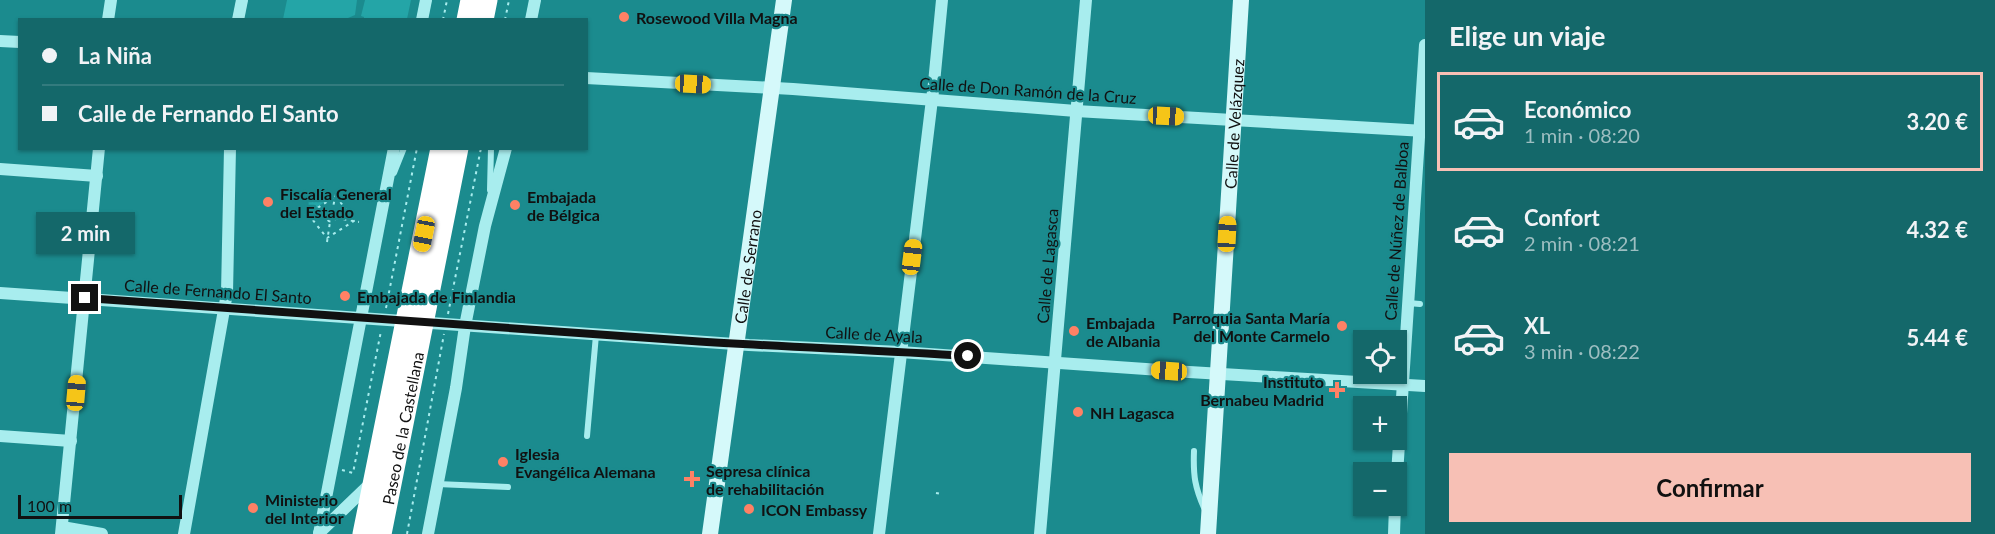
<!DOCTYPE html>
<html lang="es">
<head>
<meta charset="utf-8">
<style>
	:root { --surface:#14686a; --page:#1d6e70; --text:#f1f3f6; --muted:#9dbec1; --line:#337b7e; --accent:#f7c0b5 }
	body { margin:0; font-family:Lato,sans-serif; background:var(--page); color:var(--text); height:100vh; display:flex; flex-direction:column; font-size:22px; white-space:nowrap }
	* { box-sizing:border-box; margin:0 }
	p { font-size:20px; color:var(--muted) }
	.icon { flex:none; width:33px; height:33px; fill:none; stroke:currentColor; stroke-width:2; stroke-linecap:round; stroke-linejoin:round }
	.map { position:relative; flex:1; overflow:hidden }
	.sheet { display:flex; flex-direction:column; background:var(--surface); width:570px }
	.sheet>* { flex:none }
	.banner { position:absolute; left:18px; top:18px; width:570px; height:132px; border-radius:0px; box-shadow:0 2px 4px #0004; display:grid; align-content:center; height:132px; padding:0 24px; background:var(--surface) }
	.tools { position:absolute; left:1353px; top:330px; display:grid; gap:12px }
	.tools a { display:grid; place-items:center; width:54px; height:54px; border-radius:0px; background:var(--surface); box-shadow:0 2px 4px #0004; font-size:30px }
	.scale { position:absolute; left:18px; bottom:15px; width:164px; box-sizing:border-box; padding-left:6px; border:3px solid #111; border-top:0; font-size:16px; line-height:21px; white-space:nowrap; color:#111; -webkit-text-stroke:4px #1b8b8e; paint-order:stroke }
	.end { position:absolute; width:27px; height:27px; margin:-14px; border:8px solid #111; background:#fff; box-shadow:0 0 0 3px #fff }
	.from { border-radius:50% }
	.bubble { position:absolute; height:42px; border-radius:0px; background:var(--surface); box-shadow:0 2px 4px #0004; font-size:20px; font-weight:700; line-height:42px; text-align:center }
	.car { position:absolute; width:18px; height:36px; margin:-18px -9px; border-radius:8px; box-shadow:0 0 4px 2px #0007; background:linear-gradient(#f5c518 24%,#345 0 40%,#f5c518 0 76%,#345 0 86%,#f5c518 0) }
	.banner b { display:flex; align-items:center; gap:21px; height:57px; font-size:22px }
	.banner b+b { border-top:2px solid var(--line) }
	.banner i { width:15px; height:15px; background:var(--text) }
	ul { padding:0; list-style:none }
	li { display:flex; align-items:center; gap:18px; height:99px; margin:0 12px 9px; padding:0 12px; border:3px solid transparent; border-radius:0px }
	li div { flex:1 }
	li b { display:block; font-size:22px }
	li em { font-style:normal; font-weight:700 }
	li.current { border-color:var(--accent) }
	li>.icon { width:54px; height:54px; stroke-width:1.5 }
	h2 { padding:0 24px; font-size:27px; line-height:72px }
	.action { display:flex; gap:12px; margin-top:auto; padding:12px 24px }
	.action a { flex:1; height:69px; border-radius:0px; background:var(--accent); color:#111; font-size:24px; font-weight:700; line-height:69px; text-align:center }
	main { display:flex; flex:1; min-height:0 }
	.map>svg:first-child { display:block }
	.green { fill:#24a5a7 }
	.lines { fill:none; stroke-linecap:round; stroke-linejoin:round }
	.path { stroke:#a8edee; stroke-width:2; stroke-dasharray:3 4.5; stroke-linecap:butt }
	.lane { stroke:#a8edee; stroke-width:6 }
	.street { stroke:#a8edee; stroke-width:12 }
	.secondary { stroke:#d5f9fa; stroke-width:16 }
	.highway { stroke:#fff; stroke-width:21 }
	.route { stroke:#111; stroke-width:8 }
	.poi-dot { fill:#ff8165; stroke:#1b8b8e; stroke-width:2 }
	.labels { text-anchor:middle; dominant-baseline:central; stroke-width:4.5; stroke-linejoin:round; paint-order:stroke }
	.poi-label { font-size:16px; font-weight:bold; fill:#111; stroke:#1b8b8e; text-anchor:start }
	.street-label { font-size:16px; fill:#111; stroke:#1b8b8e }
</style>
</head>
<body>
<main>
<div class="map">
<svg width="1425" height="534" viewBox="0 0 1425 534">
	<rect width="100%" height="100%" fill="#1b8b8e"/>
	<!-- green -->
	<g class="green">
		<polygon points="287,0 357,0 355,15 348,18 350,19 283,19"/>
		<polygon points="365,0 411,0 407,19 364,19 364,17 361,16"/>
		<polygon points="315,193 334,196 308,213 309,197"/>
	</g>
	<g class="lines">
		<!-- path -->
		<g class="path">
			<polyline points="443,20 447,0"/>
			<polyline points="505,20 509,0"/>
			<polygon points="336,196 354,221 327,238 308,214"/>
			<polyline points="332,212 336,193"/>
			<circle cx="331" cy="217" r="4.5"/>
			<polyline points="305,214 327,217"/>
			<polyline points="336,218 359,222"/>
			<polyline points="327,242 330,222"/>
			<polyline points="375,298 387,300"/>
			<polyline points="386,308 417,148"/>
			<polyline points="448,314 481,148"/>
			<polyline points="342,470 353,473 381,331"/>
			<polyline points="936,493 941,494"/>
			<polyline points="407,534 444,334"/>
		</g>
		<!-- lane -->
		<g class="lane">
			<polyline points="394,173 404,148"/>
			<polyline points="490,190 491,148"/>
			<polyline points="1408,303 1420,304"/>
			<polyline points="587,436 596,335"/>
			<path d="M1194 451C1193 476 1195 488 1205 510"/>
			<polyline points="437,484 508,487"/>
		</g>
		<!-- street -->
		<g class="street">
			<polyline points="108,20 111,0"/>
			<polyline points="238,20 242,0"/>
			<polyline points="422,20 426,0"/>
			<polyline points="531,20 535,0"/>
			<polyline points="0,41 20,42"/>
			<polyline points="586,78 793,89 1076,111 1425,131"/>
			<polyline points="0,169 97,176"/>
			<polyline points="0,293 749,345 900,352 1189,372 1425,386"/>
			<polyline points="0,436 71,441"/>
			<polyline points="1396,490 1425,45"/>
			<polyline points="62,527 102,534"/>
			<polyline points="319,533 371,483"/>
			<polyline points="61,534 99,148"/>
			<polyline points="184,534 227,293 230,148"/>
			<polyline points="319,534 394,148"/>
			<polyline points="428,534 456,388 465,326 485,226 506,148"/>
			<polyline points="879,534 934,83 942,0"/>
			<polyline points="1040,534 1086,0"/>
			<polyline points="1394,534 1395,506"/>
		</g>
		<!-- secondary -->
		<g class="secondary">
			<path id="s1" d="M710 534 784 0"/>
			<path id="s2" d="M1208 534 1241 0"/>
		</g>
		<!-- highway -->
		<g class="highway">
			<polyline points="467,20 471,0"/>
			<polyline points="483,20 487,0"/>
			<polyline points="363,534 441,148"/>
			<path id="s3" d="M381 534 458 148"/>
		</g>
	</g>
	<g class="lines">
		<!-- route -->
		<path class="route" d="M85 298C288 311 490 328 692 341 784 347 876 350 968 356"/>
	</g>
	<!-- markers -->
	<g class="poi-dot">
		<circle cx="624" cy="17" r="6"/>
		<circle cx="268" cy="202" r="6"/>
		<circle cx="515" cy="205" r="6"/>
		<circle cx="345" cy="296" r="6"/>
		<circle cx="1342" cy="326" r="6"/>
		<circle cx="1074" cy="331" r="6"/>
		<path d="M1334 381h6v6h6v6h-6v6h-6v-6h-6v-6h6z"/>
		<circle cx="1078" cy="412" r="6"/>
		<circle cx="503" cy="462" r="6"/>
		<path d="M689 470h6v6h6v6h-6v6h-6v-6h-6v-6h6z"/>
		<circle cx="253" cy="508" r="6"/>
		<circle cx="749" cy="509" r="6"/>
	</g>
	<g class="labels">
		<!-- poi labels -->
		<g class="poi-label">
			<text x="636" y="17">Rosewood Villa Magna</text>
			<text x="280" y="193">Fiscalía General<tspan x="280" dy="18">del Estado</tspan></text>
			<text x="527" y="196">Embajada<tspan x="527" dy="18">de Bélgica</tspan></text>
			<text x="357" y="296">Embajada de Finlandia</text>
			<text x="1330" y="317" text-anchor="end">Parroquia Santa María<tspan x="1330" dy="18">del Monte Carmelo</tspan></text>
			<text x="1086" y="322">Embajada<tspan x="1086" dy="18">de Albania</tspan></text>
			<text x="1324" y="381" text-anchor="end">Instituto<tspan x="1324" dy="18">Bernabeu Madrid</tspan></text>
			<text x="1090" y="412">NH Lagasca</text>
			<text x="515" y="453">Iglesia<tspan x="515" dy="18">Evangélica Alemana</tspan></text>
			<text x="706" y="470">Sepresa clínica<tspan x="706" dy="18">de rehabilitación</tspan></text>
			<text x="265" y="499">Ministerio<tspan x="265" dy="18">del Interior</tspan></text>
			<text x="761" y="509">ICON Embassy</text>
		</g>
		<!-- street labels -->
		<g class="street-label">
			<text transform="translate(1028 90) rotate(4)">Calle de Don Ramón de la Cruz</text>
			<text stroke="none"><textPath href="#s2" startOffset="411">Calle de Velázquez</textPath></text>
			<text transform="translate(1396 231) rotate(-86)">Calle de Núñez de Balboa</text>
			<text transform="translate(1047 266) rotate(-85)">Calle de Lagasca</text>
			<text stroke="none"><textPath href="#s1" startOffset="270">Calle de Serrano</textPath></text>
			<text transform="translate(218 291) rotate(4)">Calle de Fernando El Santo</text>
			<text transform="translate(874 334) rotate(3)">Calle de Ayala</text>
			<text stroke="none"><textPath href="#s3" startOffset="108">Paseo de la Castellana</textPath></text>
		</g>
	</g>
</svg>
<div class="tools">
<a><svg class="icon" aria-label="locate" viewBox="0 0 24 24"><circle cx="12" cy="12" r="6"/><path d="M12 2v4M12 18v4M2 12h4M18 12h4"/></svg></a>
<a>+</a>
<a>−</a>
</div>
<div class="scale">100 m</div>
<i class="end from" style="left:968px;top:356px"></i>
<i class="end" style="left:85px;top:298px"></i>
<div class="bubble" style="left:36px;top:212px;width:99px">2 min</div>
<i class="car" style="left:693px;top:84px;rotate:93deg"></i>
<i class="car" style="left:1166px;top:116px;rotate:93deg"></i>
<i class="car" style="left:424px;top:234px;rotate:191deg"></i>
<i class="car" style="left:1227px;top:234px;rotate:3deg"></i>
<i class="car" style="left:912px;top:257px;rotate:7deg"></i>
<i class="car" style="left:1169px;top:371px;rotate:274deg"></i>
<i class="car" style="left:76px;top:393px;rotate:5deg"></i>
<div class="banner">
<b><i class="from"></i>La Niña</b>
<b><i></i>Calle de Fernando El Santo</b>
</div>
</div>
<section class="sheet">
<h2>Elige un viaje</h2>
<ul>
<li class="current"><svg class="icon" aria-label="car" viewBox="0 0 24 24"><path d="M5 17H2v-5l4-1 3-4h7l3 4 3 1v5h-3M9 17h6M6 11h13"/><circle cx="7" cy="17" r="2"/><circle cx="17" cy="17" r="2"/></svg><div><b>Económico</b><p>1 min · 08:20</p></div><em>3.20 €</em></li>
<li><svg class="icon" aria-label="car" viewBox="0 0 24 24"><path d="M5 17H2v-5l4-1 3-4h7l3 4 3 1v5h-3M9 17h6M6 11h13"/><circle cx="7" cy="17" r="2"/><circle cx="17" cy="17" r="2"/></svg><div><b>Confort</b><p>2 min · 08:21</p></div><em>4.32 €</em></li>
<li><svg class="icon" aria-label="car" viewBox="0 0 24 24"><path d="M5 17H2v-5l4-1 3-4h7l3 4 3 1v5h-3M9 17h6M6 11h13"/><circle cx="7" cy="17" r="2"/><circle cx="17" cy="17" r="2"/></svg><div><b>XL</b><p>3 min · 08:22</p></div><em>5.44 €</em></li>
</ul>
<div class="action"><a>Confirmar</a></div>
</section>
</main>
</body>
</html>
